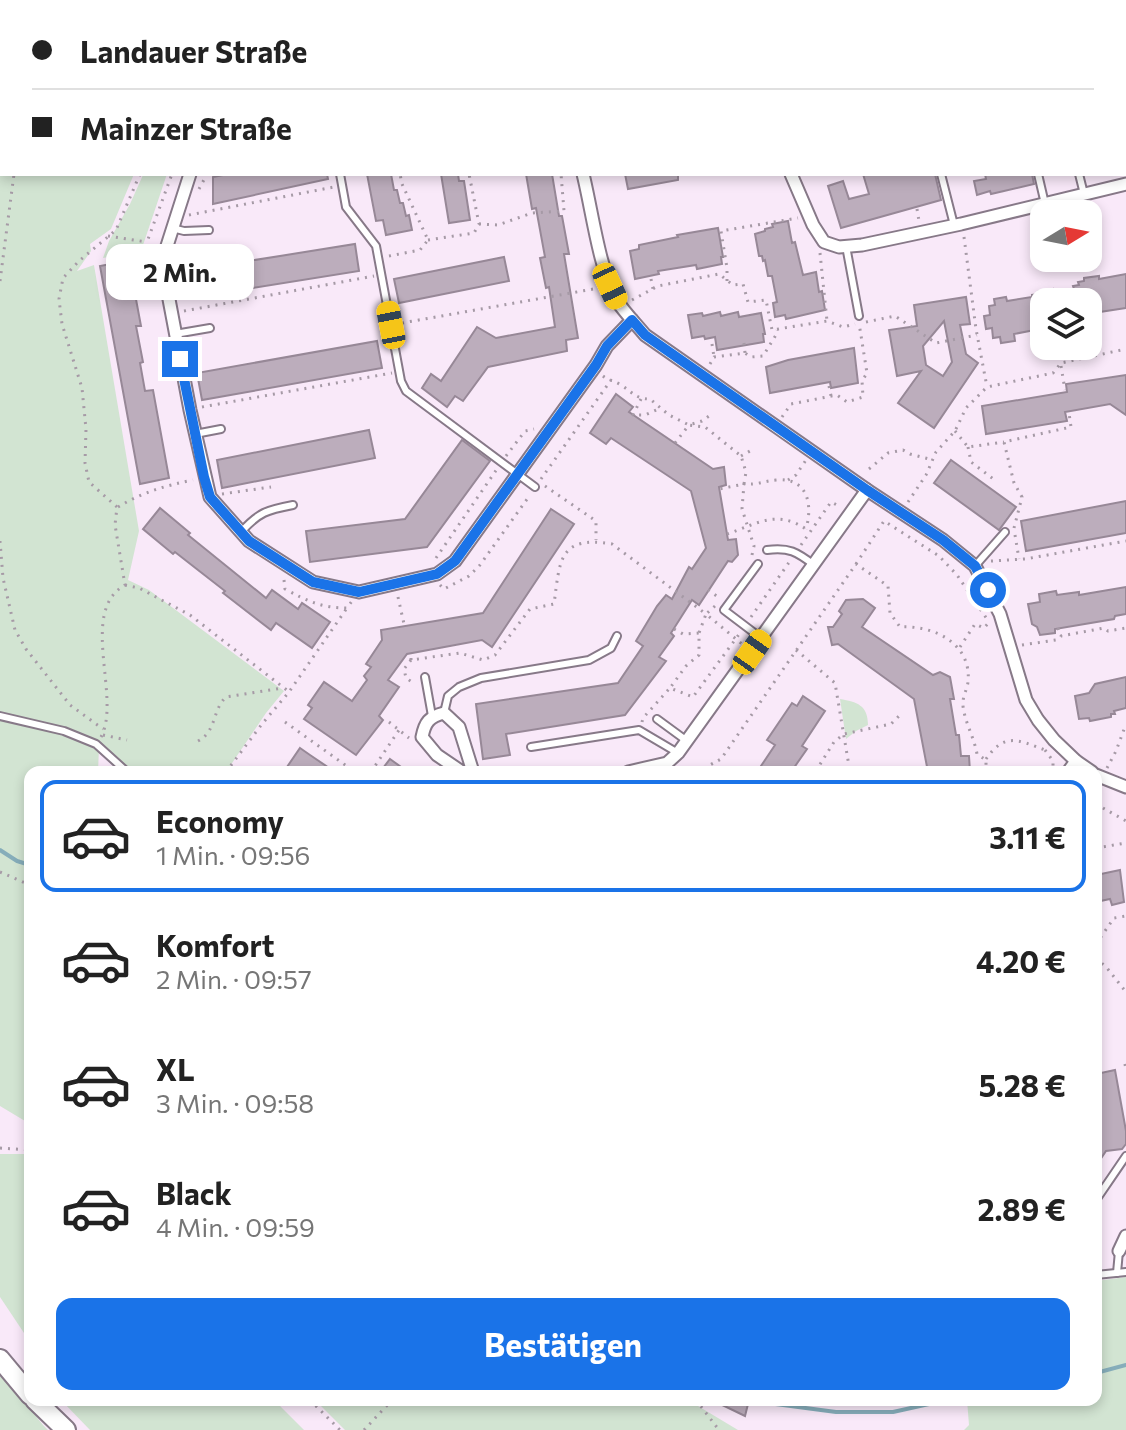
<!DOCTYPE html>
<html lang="de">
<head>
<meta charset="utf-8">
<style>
	:root { --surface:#fff; --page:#f6f6f6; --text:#222; --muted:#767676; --line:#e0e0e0; --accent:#1a73e8 }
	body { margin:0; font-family:Commissioner,sans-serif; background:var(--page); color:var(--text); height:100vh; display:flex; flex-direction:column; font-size:30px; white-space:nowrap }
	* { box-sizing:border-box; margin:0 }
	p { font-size:26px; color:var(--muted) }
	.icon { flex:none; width:44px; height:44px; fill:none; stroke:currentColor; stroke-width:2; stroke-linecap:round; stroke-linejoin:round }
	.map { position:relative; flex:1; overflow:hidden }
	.details { position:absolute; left:24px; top:766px; width:1078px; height:640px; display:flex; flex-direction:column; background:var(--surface); border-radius:16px; box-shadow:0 4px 12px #0003 }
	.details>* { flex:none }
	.guide { position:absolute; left:0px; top:0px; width:1126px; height:176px; box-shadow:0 4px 12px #0003; display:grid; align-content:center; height:176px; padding:0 32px; background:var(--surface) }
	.needle { width:52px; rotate:80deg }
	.controls { position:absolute; left:1030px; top:200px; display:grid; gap:16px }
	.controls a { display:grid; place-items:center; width:72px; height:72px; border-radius:16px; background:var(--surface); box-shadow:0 4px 12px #0003; font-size:40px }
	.end { position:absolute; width:36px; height:36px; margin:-18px; border:10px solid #1a73e8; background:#fff; box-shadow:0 0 0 4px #fff }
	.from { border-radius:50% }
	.bubble { position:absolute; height:56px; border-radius:16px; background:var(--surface); box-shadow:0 4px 12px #0003; font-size:26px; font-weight:700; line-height:56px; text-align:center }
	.car { position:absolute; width:24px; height:48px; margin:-24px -12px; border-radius:10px; box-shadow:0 0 6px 2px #0007; background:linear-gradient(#f5c518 24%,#345 0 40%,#f5c518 0 76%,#345 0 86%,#f5c518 0) }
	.guide b { display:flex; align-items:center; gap:28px; height:76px; font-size:30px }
	.guide b+b { border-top:2px solid var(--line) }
	.guide i { width:20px; height:20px; background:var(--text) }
	ul { padding:14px 0 0; list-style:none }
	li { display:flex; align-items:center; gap:24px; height:112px; margin:0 16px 12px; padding:0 16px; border:4px solid transparent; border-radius:16px }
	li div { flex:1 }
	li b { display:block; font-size:30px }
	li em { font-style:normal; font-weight:700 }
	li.on { border-color:var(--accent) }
	li>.icon { width:72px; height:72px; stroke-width:1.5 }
	.primary-button { display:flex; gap:16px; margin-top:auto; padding:16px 32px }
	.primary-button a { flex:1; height:92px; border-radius:16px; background:var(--accent); color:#fff; font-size:32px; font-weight:700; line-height:92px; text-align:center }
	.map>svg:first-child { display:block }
	.green { fill:#d2e4d2 }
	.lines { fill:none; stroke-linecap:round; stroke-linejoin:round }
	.stream { stroke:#86adba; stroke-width:4 }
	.building { fill:#bcadbc; stroke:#978897; stroke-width:2; fill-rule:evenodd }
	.lane-casing { stroke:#877988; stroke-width:10 }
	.street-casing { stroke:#877988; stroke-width:15 }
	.primary-casing { stroke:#877988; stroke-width:22 }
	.path { stroke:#a69aa6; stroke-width:3; stroke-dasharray:2 6; stroke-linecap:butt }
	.lane { stroke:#fff; stroke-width:6 }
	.street { stroke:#fff; stroke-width:11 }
	.primary { stroke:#fff; stroke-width:18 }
	.route { stroke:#1a73e8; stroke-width:10 }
</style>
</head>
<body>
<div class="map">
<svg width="1126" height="1430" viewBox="0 0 1126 1430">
	<rect width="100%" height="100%" fill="#f9e9f9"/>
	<!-- green -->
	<g class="green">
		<polygon points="0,0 81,0 73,2 2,2 2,174 134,174 111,229 90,244 91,251 77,271 94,265 139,531 128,580 149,590 284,691 266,713 226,772 127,772 99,748 98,772 30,772 30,1124 0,1106"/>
		<polygon points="167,174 141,251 103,258 109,241 130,204 143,175"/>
		<path d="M840 699C857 702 868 705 868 725L856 731 846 739Z"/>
		<polygon points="0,1154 30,1154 30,1342 0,1297"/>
		<polygon points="1126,1277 1126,1430 964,1430 969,1425 967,1400 1096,1400 1096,1281"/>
		<polygon points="0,1372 43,1425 48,1430 0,1430"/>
		<polygon points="61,1400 274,1400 304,1430 90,1430"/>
		<polygon points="315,1400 688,1400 738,1430 345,1430"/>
	</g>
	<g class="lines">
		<!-- stream -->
		<g class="stream">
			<polyline points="0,850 17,861 30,865"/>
			<polyline points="1096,1373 1126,1365"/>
			<polyline points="753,1401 836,1412 893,1412 947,1400"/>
		</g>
	</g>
	<!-- building -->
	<g class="building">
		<polygon points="228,174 327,174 328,179 213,204 213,177"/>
		<polygon points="367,174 391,174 394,190 397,190 400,203 403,203 406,216 409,215 412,230 386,235 383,220 376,221"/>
		<polygon points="441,174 458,174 459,181 464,181 470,220 449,223"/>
		<polygon points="526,174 552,174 559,216 562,216 569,254 564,254 578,338 566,340 567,351 488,367 463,401 455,396 447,407 422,388 431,374 441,381 477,327 496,338 555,327 549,287 546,288 540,258 545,257 536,208 532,209"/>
		<polygon points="625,174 678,174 678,180 628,189"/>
		<polygon points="863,174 935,174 941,200 841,228 828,186 843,181 849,199 869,194"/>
		<polygon points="985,174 1032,174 1034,184 991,194 990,191 977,195 974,181 986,179"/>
		<polygon points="788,221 792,243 795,242 803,275 816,272 819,292 822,291 825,310 786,319 785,315 775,317 773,303 777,302 772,276 768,276 765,260 763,261 762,256 759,256 755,234 765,231 765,229 773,227 772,224"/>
		<polygon points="718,228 723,257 721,257 722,264 697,269 696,265 658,271 659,274 635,279 630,251 639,249 639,245 678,237 677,235"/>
		<polygon points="355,244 359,271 190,298 186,271"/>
		<polygon points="504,257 509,281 399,303 394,279"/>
		<polygon points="137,259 140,276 132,278 141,326 136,326 143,362 140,363 145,391 153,390 169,478 140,484 100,266"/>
		<polygon points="1126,274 1126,308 1093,313 1093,309 1088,310 1088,302 1044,302 1044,324 1040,325 1040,329 1014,334 1015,341 1001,343 1000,337 993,338 992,328 986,329 984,316 990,315 989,306 995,305 994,299 1006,297 1007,301 1032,297 1032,295 1040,294 1039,291 1053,289 1053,292 1074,289 1073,286 1079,285 1078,282 1084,281 1084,278 1099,276 1099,279"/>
		<path d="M966 297 970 324 960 325 966 354 978 363 934 428 898 403 921 371 897 376 889 330 917 326 914 305ZM944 321 952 362 943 376 926 365 923 346Z"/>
		<polygon points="720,312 721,316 738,312 739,317 761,313 765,334 763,334 764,342 717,350 715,337 705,339 704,336 692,338 688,315 702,313 703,316"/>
		<polygon points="377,341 382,368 202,400 197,373"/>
		<polygon points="854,348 858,383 831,388 830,382 770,393 766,367 788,360"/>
		<polygon points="1126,375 1126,415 1110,404 1065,412 1067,421 986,434 982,406 1067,392 1066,384"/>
		<polygon points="616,394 633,407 629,412 713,469 724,467 726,485 719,487 728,540 736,539 738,555 732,562 728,561 699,605 692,600 671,633 674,636 659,657 666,661 625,715 506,734 510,755 483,759 476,704 618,683 643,646 636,641 657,606 666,595 672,599 689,567 692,569 706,548 691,491 611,438 606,444 590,433"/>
		<polygon points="369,430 375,458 222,488 217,460"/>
		<polygon points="462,440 490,461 427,547 310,562 306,531 405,519"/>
		<polygon points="951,460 1016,507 999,530 934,483"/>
		<polygon points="1126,501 1126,533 1026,551 1021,521"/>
		<polygon points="160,508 190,533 188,535 266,598 272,590 298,609 302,603 330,622 312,648 276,623 271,630 223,593 225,591 198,570 175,552 173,554 143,529"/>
		<polygon points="551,509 574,524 492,647 482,640 407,654 388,680 399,687 379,716 383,720 356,755 304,719 312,708 308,705 324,682 352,701 367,680 364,676 371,667 366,664 382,640 381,630 483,613"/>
		<polygon points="1126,587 1126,614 1115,616 1114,619 1055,629 1055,633 1040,635 1037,627 1032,624 1028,604 1040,602 1039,594 1056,591 1057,595 1079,592 1079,595"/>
		<polygon points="863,599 875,608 862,627 933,675 940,672 950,677 954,699 950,699 956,735 959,735 961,756 969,756 970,772 928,772 914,699 838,644 832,645 828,627 833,627 842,614 839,611 846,600"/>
		<polygon points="1126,677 1126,708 1114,711 1115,714 1111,714 1111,717 1090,721 1089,718 1079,719 1075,696 1089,693 1095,684"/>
		<polygon points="803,696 825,711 802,746 807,749 791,772 757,772 775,745 767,740 792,703 797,706"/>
		<polygon points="300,748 310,755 335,772 294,772 287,767"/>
		<polygon points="390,759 408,772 380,772"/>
		<polygon points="1120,870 1124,902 1112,905 1110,899 1096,902 1096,875"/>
		<polygon points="1115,1070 1126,1131 1126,1144 1122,1149 1106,1151 1096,1166 1096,1074"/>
		<polygon points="712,1400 749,1400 745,1416"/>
	</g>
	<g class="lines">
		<!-- lane casing -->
		<g class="lane-casing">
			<g id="lane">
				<polyline points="807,0 808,2"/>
				<polyline points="340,174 346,207 376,246 401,381 406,391 535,487"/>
				<polyline points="941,174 954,225"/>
				<polyline points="1038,174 1045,204"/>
				<polyline points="1079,174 1084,194"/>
				<polyline points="172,228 184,231 209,230"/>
				<polyline points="846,246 859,316"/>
				<polyline points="175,334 210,328"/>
				<polyline points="195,434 221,429"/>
				<path d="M241 532C259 512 267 510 293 505"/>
				<path d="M767 550C789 547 797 552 814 565"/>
				<polyline points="758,564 724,610 761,638"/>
				<polyline points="975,566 1005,532"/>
				<polyline points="425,677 432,716"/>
				<polyline points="444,713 448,696 459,687 481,678 589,660 611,648 617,636"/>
				<polyline points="0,716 64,731 96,744 127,772"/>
				<polyline points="657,719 687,741"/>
				<polyline points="531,747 639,730 678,753"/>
				<polyline points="1096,1200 1126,1156"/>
				<polyline points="1117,1273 1119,1251"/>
				<polyline points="1096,1275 1126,1272"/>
			</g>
		</g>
		<!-- street casing -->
		<g class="street-casing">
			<g id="street">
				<polyline points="104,0 104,2"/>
				<polyline points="256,0 256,2"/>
				<polyline points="390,0 391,2"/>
				<polyline points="546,0 546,2"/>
				<polyline points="724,0 725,2"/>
				<polyline points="894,0 894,2"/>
				<polyline points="1082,0 1083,2"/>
				<polyline points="1124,5 1126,4"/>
				<polyline points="190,174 166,249 168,294 190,410 210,497 249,541 313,582 359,592 437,574 455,561 596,365 607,346 632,320"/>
				<path d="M583 174C592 210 599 269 617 301 625 313 636 324 645 335L867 490 943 540 975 566 1000 614 1026 700 1038 720 1054 740 1076 761 1092 772"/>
				<polyline points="791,174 813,225 824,242 839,247 862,245 961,224 1126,184"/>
				<path d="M462 772 437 755 422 737C425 722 429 717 444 713L459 727 473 772"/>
				<polyline points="628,772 667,763 678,753 867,490"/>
				<polyline points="1068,772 1076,761"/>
				<polyline points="1096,775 1126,787"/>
				<polyline points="1119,1251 1126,1236"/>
			</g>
		</g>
		<!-- primary casing -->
		<g class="primary-casing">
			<g id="primary">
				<polyline points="0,1359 30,1395"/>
				<polyline points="35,1400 66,1430"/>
			</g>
		</g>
		<!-- path -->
		<g class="path">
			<polyline points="125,0 125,2"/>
			<polyline points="41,2 41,0"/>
			<polyline points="199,189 207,174"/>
			<polyline points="917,209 919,221"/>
			<polyline points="189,215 334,187"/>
			<polyline points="479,224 498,225 532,213 564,211 561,174"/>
			<polyline points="108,236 147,242"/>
			<polyline points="964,237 976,329 987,387"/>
			<polyline points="428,240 474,233 479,224 469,174"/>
			<polyline points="820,253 827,321"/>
			<polyline points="389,256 420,250 428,240 402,184 400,174"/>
			<polyline points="155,257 146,252 147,242 172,174"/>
			<polyline points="651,279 653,289"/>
			<polyline points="0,281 14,174"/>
			<polyline points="727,281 727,268 721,231 798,218"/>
			<polyline points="632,300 658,286 719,274 733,285 743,284 748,302 766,300 772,330 827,321 843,327 855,324"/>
			<polyline points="184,311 374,276"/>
			<polyline points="866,322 895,316 936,343 977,335"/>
			<polyline points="402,323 599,288"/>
			<polyline points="744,343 745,353"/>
			<polyline points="712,344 714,357"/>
			<polyline points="710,364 714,357 745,353 751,357 763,356 776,335 777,330"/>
			<polyline points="1061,366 1065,390"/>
			<path d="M603 376C608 380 615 381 621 385 632 392 636 399 650 399L669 415 689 425 702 421 709 416"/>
			<polyline points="829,386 831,396"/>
			<polyline points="641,399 633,415 645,415 661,408"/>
			<polyline points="202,407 392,373"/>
			<polyline points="782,417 791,404 837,395 847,402 863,397 862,381 867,373 859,323"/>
			<polyline points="955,431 968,447 1004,442"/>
			<polyline points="675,443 689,425 705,427 741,456 746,472 744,484 719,489"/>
			<polyline points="968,447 971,462 996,481"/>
			<polyline points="506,456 525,431 534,429"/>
			<polyline points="741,456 750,451"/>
			<polyline points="869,469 888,453 903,450 910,454 933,460"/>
			<polyline points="541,479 611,380"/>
			<polyline points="788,480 796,475 806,460"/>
			<polyline points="545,486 596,521 596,540"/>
			<polyline points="222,494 271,487"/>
			<polyline points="908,502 926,475 936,452 955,431 966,408 987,387 1053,373 1061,363 1126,349"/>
			<polyline points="117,507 89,482 85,463 86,429 82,388 62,324 59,299 63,278 79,261 116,230 140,174"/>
			<path d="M118 507C143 492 164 486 193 480"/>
			<polyline points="1014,528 1022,497 1014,483 1004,442 1071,427 1069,413"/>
			<path d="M727 534C757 524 776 509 806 529"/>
			<polyline points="1015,535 1019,559"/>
			<polyline points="0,541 3,578 15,630 26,649 70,705 103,729"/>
			<polyline points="801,545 831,502 839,506"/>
			<path d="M752 555 754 546 742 509 744 484C758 485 764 481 776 480 808 477 813 505 806 529"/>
			<polyline points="436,558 497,469"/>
			<polyline points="991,561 1025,559 1126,541"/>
			<polyline points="856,564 884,521 939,556 957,575 987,619"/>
			<path d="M284 580 285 589C307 601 322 608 347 608L352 601"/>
			<polyline points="125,585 139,588 190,615 288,691"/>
			<polyline points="440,585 444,589 469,576 480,565 530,495"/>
			<polyline points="708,590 721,599"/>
			<polyline points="398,597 404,624"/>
			<polyline points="715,606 706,614 742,644"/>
			<polyline points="751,617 790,561"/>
			<polyline points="1058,628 1061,636"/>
			<polyline points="674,629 683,634 699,633"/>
			<polyline points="1022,645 1056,640 1061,636 1104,628 1108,631 1126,628"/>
			<polyline points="960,647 975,624 984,628 991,620"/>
			<polyline points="796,650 835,683 850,772"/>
			<path d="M411 658V660L460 653 483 660 495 655 530 609 554 604C560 561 558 535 612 544L706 614 699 633V655L686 666 670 688"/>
			<polyline points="411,660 404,669 406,678 415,684"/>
			<polyline points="285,722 355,772"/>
			<polyline points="389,722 409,738"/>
			<polyline points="642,722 643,718 670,688 693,697 740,633"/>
			<polyline points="103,735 127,740"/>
			<path d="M101 737C122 698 78 611 125 585L115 525 117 507"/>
			<path d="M198 741C217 731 212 710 226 697L283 688"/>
			<polyline points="1045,750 1053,761 1053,772"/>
			<path d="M986 759C1005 732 1018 740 1045 750"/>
			<polyline points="1107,768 1116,751 1126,724"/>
			<polyline points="226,772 262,724 289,692 347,608"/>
			<polyline points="371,772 399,730"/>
			<path d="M697 772 721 759 856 564 888 586 890 613 900 627C933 625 972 643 968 682 967 690 962 697 963 706 965 723 974 737 977 754L986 760V772"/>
			<polyline points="819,772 819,766 834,742 844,734 891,724 900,715"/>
			<polyline points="1096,804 1126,821"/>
			<polyline points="1096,848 1126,843"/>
			<polyline points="0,872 30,885"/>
			<polyline points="1096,944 1114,918 1126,916"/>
			<polyline points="1096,958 1107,968 1126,992"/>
			<polyline points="1125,1064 1126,1070"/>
			<polyline points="0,1148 30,1150"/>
			<polyline points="310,1400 340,1430"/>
			<polyline points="696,1400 719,1430"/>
			<polyline points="364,1430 392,1400"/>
		</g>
		<!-- lane -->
		<use href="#lane" class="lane"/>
		<!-- street -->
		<use href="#street" class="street"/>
		<!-- primary -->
		<use href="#primary" class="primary"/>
	</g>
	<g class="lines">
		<!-- route -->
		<polyline class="route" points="180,359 204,477 210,497 249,541 313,582 359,592 437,574 455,561 596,365 607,346 632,320 645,335 867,490 943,540 975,566 988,590"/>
	</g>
</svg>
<div class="controls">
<a><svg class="needle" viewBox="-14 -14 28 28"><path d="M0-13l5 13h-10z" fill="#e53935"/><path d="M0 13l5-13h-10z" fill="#767676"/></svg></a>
<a><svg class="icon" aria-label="layers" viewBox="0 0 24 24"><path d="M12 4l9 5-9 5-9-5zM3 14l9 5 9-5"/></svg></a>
</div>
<i class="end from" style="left:988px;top:590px"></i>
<i class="end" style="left:180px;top:359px"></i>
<div class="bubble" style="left:106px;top:244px;width:148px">2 Min.</div>
<i class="car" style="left:610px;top:286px;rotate:155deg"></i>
<i class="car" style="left:391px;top:325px;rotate:349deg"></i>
<i class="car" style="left:752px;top:652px;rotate:35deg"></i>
<div class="guide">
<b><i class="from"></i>Landauer Straße</b>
<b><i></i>Mainzer Straße</b>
</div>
<section class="details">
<ul>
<li class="on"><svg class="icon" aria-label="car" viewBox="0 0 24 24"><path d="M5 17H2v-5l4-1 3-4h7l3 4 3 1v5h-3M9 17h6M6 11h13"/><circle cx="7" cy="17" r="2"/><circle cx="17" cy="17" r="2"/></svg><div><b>Economy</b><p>1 Min. · 09:56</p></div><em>3.11 €</em></li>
<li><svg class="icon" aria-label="car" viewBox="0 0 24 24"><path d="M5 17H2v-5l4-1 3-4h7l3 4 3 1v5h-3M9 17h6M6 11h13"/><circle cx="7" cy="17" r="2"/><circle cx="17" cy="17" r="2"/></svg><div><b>Komfort</b><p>2 Min. · 09:57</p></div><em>4.20 €</em></li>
<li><svg class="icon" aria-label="car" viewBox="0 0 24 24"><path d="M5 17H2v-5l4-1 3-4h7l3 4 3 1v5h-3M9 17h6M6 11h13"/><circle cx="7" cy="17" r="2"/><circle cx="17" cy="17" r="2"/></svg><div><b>XL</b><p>3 Min. · 09:58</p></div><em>5.28 €</em></li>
<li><svg class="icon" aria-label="car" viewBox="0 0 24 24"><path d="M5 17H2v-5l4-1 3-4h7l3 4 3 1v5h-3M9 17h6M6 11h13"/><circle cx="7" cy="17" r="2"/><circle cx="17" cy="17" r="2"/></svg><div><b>Black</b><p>4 Min. · 09:59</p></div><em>2.89 €</em></li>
</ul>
<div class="primary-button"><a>Bestätigen</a></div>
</section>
</div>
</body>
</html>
